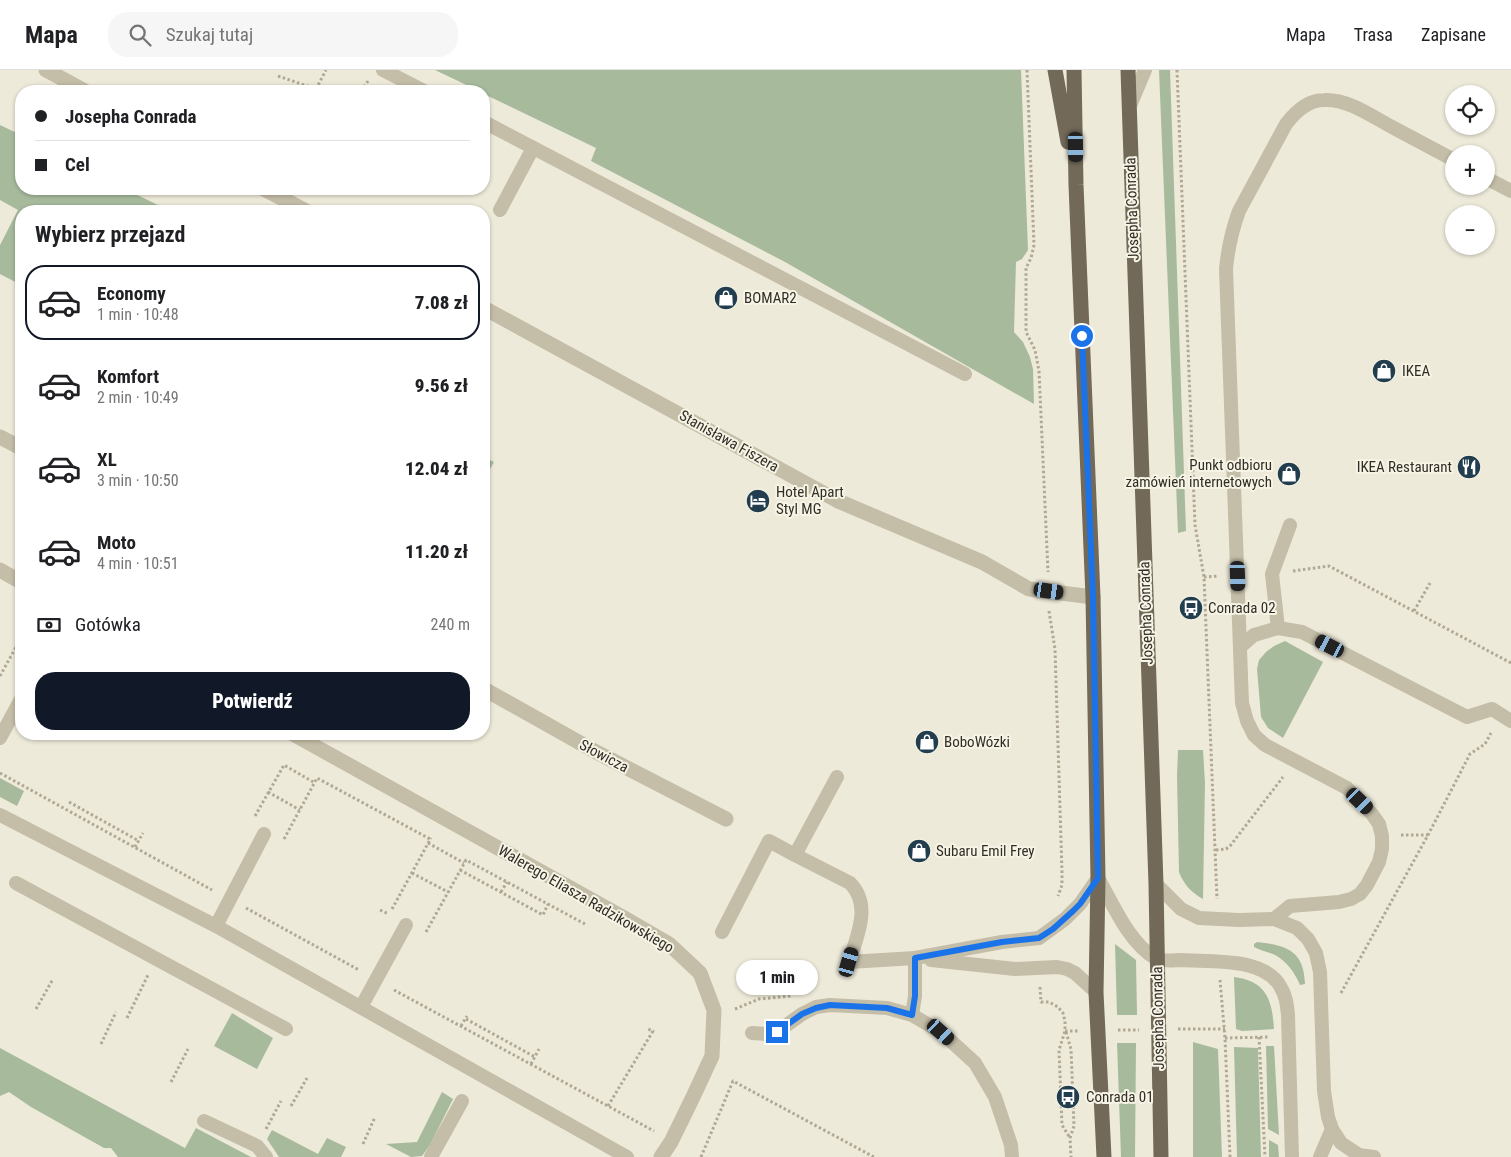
<!DOCTYPE html>
<html lang="pl">
<head>
<meta charset="utf-8">
<style>
	:root { --surface:#fff; --page:#f6f6f6; --text:#202124; --muted:#757577; --line:#e0e0e0; --accent:#111827 }
	body { margin:0; font-family:"Roboto Condensed",sans-serif; background:var(--page); color:var(--text); height:100vh; display:flex; flex-direction:column; font-size:19px; white-space:nowrap }
	* { box-sizing:border-box; margin:0 }
	p { font-size:16px; color:var(--muted) }
	.icon { flex:none; width:28px; height:28px; fill:none; stroke:currentColor; stroke-width:2; stroke-linecap:round; stroke-linejoin:round }
	.map { position:relative; flex:1; overflow:hidden }
	.details { position:absolute; left:15px; top:135px; width:475px; height:535px; display:flex; flex-direction:column; background:var(--surface); border-radius:20px; box-shadow:0 1px 4px #0004 }
	.details>* { flex:none }
	.top-card { position:absolute; left:15px; top:15px; width:475px; height:110px; border-radius:20px; box-shadow:0 1px 4px #0004; display:grid; align-content:center; height:110px; padding:0 20px; background:var(--surface) }
	.controls { position:absolute; left:1445px; top:15px; display:grid; gap:10px }
	.controls a { display:grid; place-items:center; width:50px; height:50px; border-radius:50%; background:var(--surface); box-shadow:0 1px 4px #0004; font-size:25px }
	.end { position:absolute; width:22px; height:22px; margin:-11px; border:6px solid #1a73e8; background:#fff; box-shadow:0 0 0 2px #fff }
	.from { border-radius:50% }
	.bubble { position:absolute; height:35px; border-radius:18px; background:var(--surface); box-shadow:0 1px 4px #0004; font-size:16px; font-weight:800; line-height:35px; text-align:center }
	.car { position:absolute; width:15px; height:30px; margin:-15px -8px; border-radius:6px; box-shadow:0 0 4px 1px #0007; background:linear-gradient(#222 24%,#8ab4d8 0 40%,#222 0 76%,#8ab4d8 0 86%,#222 0) }
	.top-card b { display:flex; align-items:center; gap:18px; height:48px; font-size:19px }
	.top-card b+b { border-top:1px solid var(--line) }
	.top-card i { width:12px; height:12px; background:var(--text) }
	ul { padding:0; list-style:none }
	li { display:flex; align-items:center; gap:15px; height:75px; margin:0 10px 8px; padding:0 10px; border:2px solid transparent; border-radius:20px }
	li div { flex:1 }
	li b { display:block; font-size:19px }
	li em { font-style:normal; font-weight:800 }
	li.on { border-color:var(--accent) }
	li>.icon { width:45px; height:45px; stroke-width:1.5 }
	h2 { padding:0 20px; font-size:22px; line-height:60px }
	.pay { display:flex; align-items:center; gap:12px; height:55px; padding:0 20px; font-size:19px }
	.pay p { margin-inline-start:auto }
	.cta { display:flex; gap:10px; margin-top:auto; padding:10px 20px }
	.cta a { flex:1; height:58px; border-radius:20px; background:var(--accent); color:#fff; font-size:20px; font-weight:800; line-height:58px; text-align:center }
	header { display:flex; align-items:center; gap:30px; box-sizing:border-box; height:70px; padding:0 25px; background:var(--surface); border-bottom:1px solid var(--line) }
	header strong { font-size:24px }
	nav { display:flex; gap:28px; margin-inline-start:auto; font-size:18px }
	.search { width:350px; height:45px; background:var(--page); display:flex; align-items:center; gap:12px; box-sizing:border-box; padding:0 18px; border-radius:20px; color:var(--muted); font-size:19px }
	.map>svg:first-child { display:block }
	.green { fill:#a7bb9c }
	.lines { fill:none; stroke-linecap:round; stroke-linejoin:round }
	.path { stroke:#b0a892; stroke-width:3; stroke-dasharray:2.5 2.5; stroke-linecap:butt }
	.lane { stroke:#c4bda7; stroke-width:14 }
	.street { stroke:#c4bda7; stroke-width:15 }
	.primary { stroke:#726959; stroke-width:15 }
	.route { stroke:#1a73e8; stroke-width:6 }
	.labels { text-anchor:middle; dominant-baseline:central; stroke-width:4; stroke-linejoin:round; paint-order:stroke }
	.street-label { font-size:15px; fill:#322d27; stroke:#f6f4e5 }
	.poi-label { font-size:15px; fill:#322d27; stroke:#f6f4e5; text-anchor:start }
</style>
</head>
<body>
<header>
<strong>Mapa</strong>
<div class="search"><svg class="icon" aria-label="search" viewBox="0 0 24 24"><circle cx="10" cy="10" r="6"/><path d="M15 15l6 6"/></svg>Szukaj tutaj</div>
<nav><a>Mapa</a><a>Trasa</a><a>Zapisane</a></nav>
</header>
<div class="map">
<svg width="1511" height="1087" viewBox="0 0 1511 1087">
	<rect width="100%" height="100%" fill="#eeeada"/>
	<!-- green -->
	<g class="green">
		<polygon points="435,0 1021,0 1028,180 1022,189 1016,192 1014,262 1023,272 1030,287 1033,299 1034,334 785,192 591,91 596,78 484,24 484,21 479,21"/>
		<polygon points="1159,0 1170,0 1186,461 1178,463"/>
		<polygon points="0,55 21,65 21,119 125,119 160,136 158,141 21,141 21,215 0,204 0,175 18,140 0,130"/>
		<polygon points="484,387 494,392 484,410"/>
		<polygon points="1285,571 1323,592 1283,668 1268,658 1261,647 1257,599 1259,590 1266,582 1274,576"/>
		<path d="M1178 680H1203L1205 713 1203 829C1192 823 1184 815 1179 802L1177 706Z"/>
		<polygon points="0,708 24,721 17,736 0,727"/>
		<path d="M1257 872C1287 875 1304 881 1305 914L1300 915C1295 903 1286 890 1273 884 1267 882 1260 880 1254 877V874Z"/>
		<polygon points="1115,874 1136,890 1137,945 1117,945"/>
		<path d="M1234 907C1266 911 1272 929 1274 959L1242 961 1236 959Z"/>
		<polygon points="232,943 273,968 257,999 214,976"/>
		<polygon points="1193,972 1218,979 1222,1087 1193,1087"/>
		<polygon points="1117,973 1136,973 1135,1087 1121,1087"/>
		<polygon points="1266,976 1274,976 1279,1065 1268,1059"/>
		<polygon points="1234,977 1258,978 1261,1087 1237,1087"/>
		<polygon points="0,978 185,1078 196,1058 251,1087 118,1087 111,1078 104,1078 31,1037 9,1022 0,1026"/>
		<polygon points="442,1022 453,1029 430,1075 422,1086 411,1087 386,1074 417,1072"/>
		<polygon points="272,1060 318,1084 327,1068 346,1077 341,1087 279,1087 267,1069"/>
		<polygon points="1269,1070 1278,1075 1279,1087 1269,1087"/>
	</g>
	<g class="lines">
		<!-- path -->
		<g class="path">
			<polyline points="1027,0 1034,175 1031,188 1026,198 1026,262 1035,280 1039,301 1048,502"/>
			<polyline points="1177,0 1195,455 1204,507 1217,829"/>
			<polyline points="278,6 316,19 326,0"/>
			<polyline points="361,21 368,11"/>
			<polyline points="1293,501 1329,496 1511,593"/>
			<polyline points="1204,507 1219,506"/>
			<polyline points="1049,541 1055,579 1062,802 1062,815 1058,826"/>
			<polyline points="1414,541 1430,513"/>
			<polyline points="0,606 21,568"/>
			<polyline points="264,664 273,669"/>
			<polyline points="0,703 212,820"/>
			<polyline points="268,722 300,740"/>
			<polyline points="69,732 139,771"/>
			<polyline points="255,746 284,695 315,713"/>
			<polyline points="1401,765 1428,765"/>
			<polyline points="284,769 317,708 430,769"/>
			<polyline points="428,773 464,793"/>
			<polyline points="135,777 143,763"/>
			<polyline points="1216,780 1226,779 1230,776 1283,707"/>
			<polyline points="460,800 543,845 548,834"/>
			<polyline points="412,803 448,822"/>
			<polyline points="501,822 507,812"/>
			<polyline points="246,838 359,900"/>
			<polyline points="392,839 431,768"/>
			<polyline points="380,840 389,844"/>
			<polyline points="426,862 466,790 585,854"/>
			<polyline points="1220,910 1225,968 1230,1087"/>
			<polyline points="1040,917 1041,932 1049,932 1058,937 1063,943 1065,951 1065,961 1059,980 1062,1055 1070,1068"/>
			<polyline points="394,920 654,1061"/>
			<polyline points="1341,923 1428,765 1470,684 1485,674 1491,663"/>
			<polyline points="36,939 53,909"/>
			<polyline points="735,939 759,929 791,926"/>
			<polyline points="127,948 148,905"/>
			<polyline points="466,949 535,987"/>
			<polyline points="461,956 467,946"/>
			<polyline points="1178,959 1225,959"/>
			<polyline points="1118,960 1139,960"/>
			<polyline points="1065,961 1079,961"/>
			<polyline points="1066,962 1071,979 1074,1056 1070,1068 1071,1087"/>
			<polyline points="1259,967 1265,1087"/>
			<polyline points="1225,968 1269,967"/>
			<polyline points="101,974 116,942"/>
			<polyline points="531,994 539,979"/>
			<polyline points="171,1012 188,979"/>
			<polyline points="291,1036 307,1008"/>
			<polyline points="608,1036 653,961 648,959"/>
			<polyline points="266,1059 281,1031"/>
			<polyline points="363,1074 375,1047"/>
			<polyline points="701,1087 733,1011 874,1087"/>
		</g>
		<!-- lane -->
		<g class="lane">
			<polyline points="383,0 424,21"/>
			<polyline points="1129,38 1145,0"/>
			<polyline points="484,52 965,304"/>
			<polyline points="1486,108 1511,121"/>
			<polyline points="500,140 533,78"/>
			<polyline points="1278,558 1272,504 1290,455"/>
			<polyline points="1240,577 1254,565 1278,558 1302,562 1467,647 1492,639 1511,651"/>
			<polyline points="0,668 21,629"/>
			<path d="M837 707 795 785 850 813C872 835 857 866 849 892L915 888 1002 872 1039 868 1065 849 1080 834 1098 808C1113 834 1129 873 1155 888 1162 892 1174 890 1181 890 1211 892 1263 887 1280 916 1286 925 1287 935 1288 945L1292 1087"/>
			<polyline points="0,745 216,856 627,1087"/>
			<polyline points="16,813 286,959"/>
			<polyline points="1156,814 1181,839 1199,848 1239,850 1274,849 1297,858 1308,869 1316,883 1320,902 1324,1021 1328,1047 1332,1059 1341,1073 1359,1085 1374,1087"/>
			<path d="M1274 849 1290 836 1339 832 1351 829 1360 824 1367 815 1379 792 1382 779V766L1379 754 1372 744 1347 718 1265 675 1254 665 1247 651 1242 633 1226 199C1228 178 1232 160 1239 141L1286 54C1296 41 1308 30 1324 30 1349 29 1371 46 1392 57 1413 68 1433 79 1454 90"/>
			<polyline points="216,856 264,764"/>
			<polyline points="722,862 769,771 795,785"/>
			<polyline points="931,890 1015,899 1057,897 1067,899 1075,903 1096,922"/>
			<polyline points="361,937 406,855"/>
			<polyline points="912,945 915,926 915,888"/>
			<polyline points="752,963 767,964 777,962 802,944 816,937 830,935 887,938 912,945 941,962 975,993 995,1027 1011,1075 1012,1087"/>
			<polyline points="204,1051 257,1076 266,1087"/>
			<polyline points="431,1087 462,1031"/>
			<polyline points="1320,1087 1332,1059"/>
		</g>
		<!-- street -->
		<g class="street">
			<polyline points="46,0 85,21"/>
			<polyline points="264,119 306,141"/>
			<polyline points="484,238 838,431 982,492 1029,519 1093,527"/>
			<polyline points="0,367 21,378"/>
			<polyline points="0,500 21,512"/>
			<polyline points="484,619 598,683 726,749"/>
			<polyline points="293,664 626,849 669,874 700,903 714,940 712,986 693,1027 671,1072 661,1087"/>
		</g>
		<!-- primary -->
		<g class="primary">
			<polyline points="1055,0 1068,72"/>
			<polyline points="1074,0 1076,115 1093,527 1098,808 1096,922 1104,1087"/>
			<polyline points="1128,0 1156,814 1161,1087"/>
		</g>
	</g>
	<g class="lines">
		<!-- route -->
		<polyline class="route" points="777,962 802,944 816,938 830,935 887,938 912,945 915,926 915,888 1002,872 1039,868 1053,859 1073,841 1080,834 1098,808 1093,527 1082,266"/>
	</g>
	<!-- icons -->
	<defs>
		<g id="shop-disc" transform="scale(1.25)"><circle r="9.5" fill="#213d4e" stroke="#f6f4e5"/><path d="M-5-2.5h2.3a2.7 3.5 0 0 1 5.4 0H5L5.5 6h-11ZM-1.5-2.5h3a1.5 2.3 0 0 0-3 0Z" fill="#fff"/></g>
		<g id="restaurant-disc" transform="scale(1.25)"><circle r="9.5" fill="#213d4e" stroke="#f6f4e5"/><path d="M-5-6h1v4h1v-4h1v4h1v-4h1v5L-1.5 .5V6h-2V.5L-5-1ZM5-6V6H3V1.5H1.5Q1.5-4 5-6Z" fill="#fff"/></g>
		<g id="hotel-disc" transform="scale(1.25)"><circle r="9.5" fill="#213d4e" stroke="#f6f4e5"/><path d="M-6-4.5h1.5V1H6V5H4.5V3h-9V5H-6ZM-4 0a1.8 1.8 0 1 1 3.6 0ZM.5 0V-2.5h3Q6-2.5 6 0Z" fill="#fff"/></g>
		<g id="bus-disc" transform="scale(1.25)"><circle r="9.5" fill="#213d4e" stroke="#f6f4e5"/><path d="M-5-6H5V4H4V6H2V4H-2V6H-4V4H-5ZM-3.5-4V0h7V-4ZM-3.5 1.2v1.5H-2V1.2ZM2 1.2v1.5H3.5V1.2Z" fill="#fff"/></g>
	</defs>
	<g fill-rule="evenodd">
		<use href="#shop-disc" x="726" y="228"/>
		<use href="#shop-disc" x="1384" y="301"/>
		<use href="#restaurant-disc" x="1469" y="397"/>
		<use href="#shop-disc" x="1289" y="404"/>
		<use href="#hotel-disc" x="758" y="431"/>
		<use href="#bus-disc" x="1191" y="538"/>
		<use href="#shop-disc" x="927" y="672"/>
		<use href="#shop-disc" x="919" y="781"/>
		<use href="#bus-disc" x="1068" y="1027"/>
	</g>
	<g class="labels">
		<!-- street labels -->
		<g class="street-label">
			<text transform="translate(1132 139) rotate(-92)">Josepha Conrada</text>
			<text transform="translate(729 371) rotate(29)">Stanisława Fiszera</text>
			<text transform="translate(1146 543) rotate(-92)">Josepha Conrada</text>
			<text transform="translate(604 686) rotate(28)">Słowicza</text>
			<text transform="translate(586 829) rotate(30)">Walerego Eliasza Radzikowskiego</text>
			<text transform="translate(1158 948) rotate(-91)">Josepha Conrada</text>
		</g>
		<!-- poi labels -->
		<g class="poi-label">
			<text x="744" y="228">BOMAR2</text>
			<text x="1402" y="301">IKEA</text>
			<text x="1272" y="395" text-anchor="end">Punkt odbioru<tspan x="1272" dy="17">zamówień internetowych</tspan></text>
			<text x="1452" y="397" text-anchor="end">IKEA Restaurant</text>
			<text x="776" y="422">Hotel Apart<tspan x="776" dy="17">Styl MG</tspan></text>
			<text x="1208" y="538">Conrada 02</text>
			<text x="944" y="672">BoboWózki</text>
			<text x="936" y="781">Subaru Emil Frey</text>
			<text x="1086" y="1027">Conrada 01</text>
		</g>
	</g>
</svg>
<div class="controls">
<a><svg class="icon" aria-label="locate" viewBox="0 0 24 24"><circle cx="12" cy="12" r="6"/><path d="M12 2v4M12 18v4M2 12h4M18 12h4"/></svg></a>
<a>+</a>
<a>−</a>
</div>
<i class="end from" style="left:1082px;top:266px"></i>
<i class="end" style="left:777px;top:962px"></i>
<div class="bubble" style="left:736px;top:890px;width:82px">1 min</div>
<i class="car" style="left:1076px;top:77px;rotate:179deg"></i>
<i class="car" style="left:1238px;top:506px;rotate:178deg"></i>
<i class="car" style="left:1049px;top:521px;rotate:98deg"></i>
<i class="car" style="left:1330px;top:576px;rotate:297deg"></i>
<i class="car" style="left:1360px;top:731px;rotate:134deg"></i>
<i class="car" style="left:849px;top:892px;rotate:16deg"></i>
<i class="car" style="left:941px;top:962px;rotate:132deg"></i>
<div class="top-card">
<b><i class="from"></i>Josepha Conrada</b>
<b><i></i>Cel</b>
</div>
<section class="details">
<h2>Wybierz przejazd</h2>
<ul>
<li class="on"><svg class="icon" aria-label="car" viewBox="0 0 24 24"><path d="M5 17H2v-5l4-1 3-4h7l3 4 3 1v5h-3M9 17h6M6 11h13"/><circle cx="7" cy="17" r="2"/><circle cx="17" cy="17" r="2"/></svg><div><b>Economy</b><p>1 min · 10:48</p></div><em>7.08 zł</em></li>
<li><svg class="icon" aria-label="car" viewBox="0 0 24 24"><path d="M5 17H2v-5l4-1 3-4h7l3 4 3 1v5h-3M9 17h6M6 11h13"/><circle cx="7" cy="17" r="2"/><circle cx="17" cy="17" r="2"/></svg><div><b>Komfort</b><p>2 min · 10:49</p></div><em>9.56 zł</em></li>
<li><svg class="icon" aria-label="car" viewBox="0 0 24 24"><path d="M5 17H2v-5l4-1 3-4h7l3 4 3 1v5h-3M9 17h6M6 11h13"/><circle cx="7" cy="17" r="2"/><circle cx="17" cy="17" r="2"/></svg><div><b>XL</b><p>3 min · 10:50</p></div><em>12.04 zł</em></li>
<li><svg class="icon" aria-label="car" viewBox="0 0 24 24"><path d="M5 17H2v-5l4-1 3-4h7l3 4 3 1v5h-3M9 17h6M6 11h13"/><circle cx="7" cy="17" r="2"/><circle cx="17" cy="17" r="2"/></svg><div><b>Moto</b><p>4 min · 10:51</p></div><em>11.20 zł</em></li>
</ul>
<div class="pay"><svg class="icon" aria-label="cash" viewBox="0 0 24 24"><path d="M3 7h18v10H3z"/><circle cx="12" cy="12" r="2"/></svg>Gotówka<p>240 m</p></div>
<div class="cta"><a>Potwierdź</a></div>
</section>
</div>
</body>
</html>
